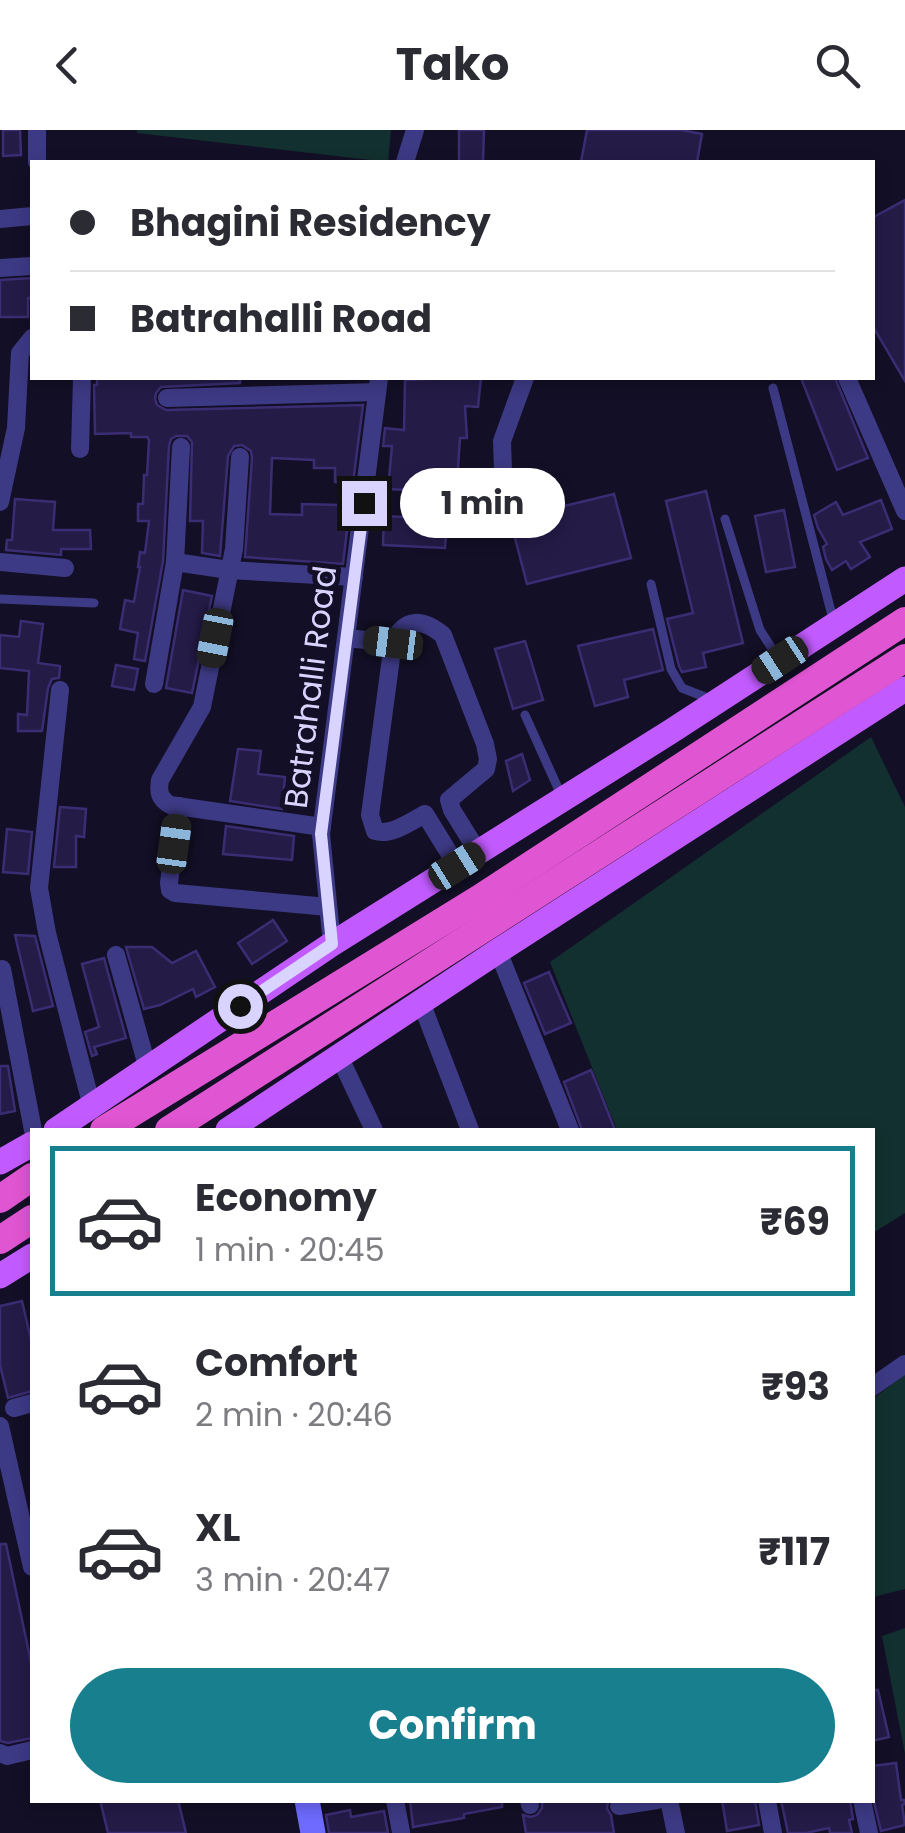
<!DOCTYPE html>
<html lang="en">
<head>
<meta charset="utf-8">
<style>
	:root { --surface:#fff; --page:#f7f7f7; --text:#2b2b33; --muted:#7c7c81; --line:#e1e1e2; --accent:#187f8f }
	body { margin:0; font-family:Poppins,sans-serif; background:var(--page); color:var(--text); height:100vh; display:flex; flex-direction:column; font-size:38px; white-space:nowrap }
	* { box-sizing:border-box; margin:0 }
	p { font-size:32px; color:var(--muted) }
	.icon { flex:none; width:55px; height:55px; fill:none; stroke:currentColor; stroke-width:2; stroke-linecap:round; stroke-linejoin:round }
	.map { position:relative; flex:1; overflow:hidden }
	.side { position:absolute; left:30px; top:998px; width:845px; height:675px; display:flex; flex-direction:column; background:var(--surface); border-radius:0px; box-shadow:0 5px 15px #0003 }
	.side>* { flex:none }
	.guide { position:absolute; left:30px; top:30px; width:845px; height:220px; border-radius:0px; box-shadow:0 5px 15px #0003; display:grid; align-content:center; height:220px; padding:0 40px; background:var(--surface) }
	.end { position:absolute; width:45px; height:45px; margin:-22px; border:12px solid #d9d4ff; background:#111; box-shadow:0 0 0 5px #111 }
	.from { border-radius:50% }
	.bubble { position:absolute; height:70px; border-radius:35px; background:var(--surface); box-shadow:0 5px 15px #0003; font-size:32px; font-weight:700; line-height:70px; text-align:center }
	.car { position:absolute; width:30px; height:60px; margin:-30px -15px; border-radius:12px; box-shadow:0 0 8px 2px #0007; background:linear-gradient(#222 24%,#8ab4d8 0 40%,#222 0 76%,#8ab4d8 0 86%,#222 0) }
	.guide b { display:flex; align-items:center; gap:35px; height:95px; font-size:38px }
	.guide b+b { border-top:2px solid var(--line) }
	.guide i { width:25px; height:25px; background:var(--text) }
	ul { padding:18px 0 0; list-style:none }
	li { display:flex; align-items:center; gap:30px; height:150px; margin:0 20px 15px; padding:0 20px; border:5px solid transparent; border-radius:0px }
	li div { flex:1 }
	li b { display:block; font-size:38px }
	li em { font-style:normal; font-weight:700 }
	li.current { border-color:var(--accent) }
	li>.icon { width:90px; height:90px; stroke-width:1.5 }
	.primary-button { display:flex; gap:20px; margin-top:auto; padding:20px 40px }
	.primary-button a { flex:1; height:115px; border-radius:60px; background:var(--accent); color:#fff; font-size:40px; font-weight:700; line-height:115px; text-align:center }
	header { display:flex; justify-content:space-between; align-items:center; height:130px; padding:0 40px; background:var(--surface); font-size:45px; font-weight:700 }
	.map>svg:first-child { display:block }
	.green { fill:#12302f }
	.building { fill:#241b47; stroke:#3b2d73; stroke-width:2.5 }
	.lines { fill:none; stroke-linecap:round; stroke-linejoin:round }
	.service { stroke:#3d3a85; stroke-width:9 }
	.minor { stroke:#3d3a85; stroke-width:18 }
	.secondary { stroke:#6f6bff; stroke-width:25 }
	.primary { stroke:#c25bff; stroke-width:25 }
	.trunk { stroke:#e055d1; stroke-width:28 }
	.route { stroke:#d9d4ff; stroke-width:12 }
	.labels { text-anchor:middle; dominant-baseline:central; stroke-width:10; stroke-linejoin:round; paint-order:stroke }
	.street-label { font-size:32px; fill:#d9d4ff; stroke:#130f26 }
</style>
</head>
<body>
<header><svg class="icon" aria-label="back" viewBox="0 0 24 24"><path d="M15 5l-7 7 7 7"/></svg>Tako<svg class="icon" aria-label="search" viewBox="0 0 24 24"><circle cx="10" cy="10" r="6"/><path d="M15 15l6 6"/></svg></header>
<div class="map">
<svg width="905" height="1703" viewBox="0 0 905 1703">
	<rect width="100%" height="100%" fill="#130f26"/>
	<!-- green -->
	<g class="green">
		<polygon points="137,0 391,0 388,32 137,3"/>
		<polygon points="871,607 905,677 905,1083 873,1103 872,1000 617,1000 550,832"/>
		<polygon points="905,1244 905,1459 873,1467 873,1269"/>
		<polygon points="905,1498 905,1624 882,1506"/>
	</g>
	<!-- building -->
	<g class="building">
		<polygon points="3,0 20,0 21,25 3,26"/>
		<polygon points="459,0 484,0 483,32 459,32"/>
		<polygon points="587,0 682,0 702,4 697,32 581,32"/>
		<polygon points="905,70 905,251 872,195 872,88"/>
		<polygon points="32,148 32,168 28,168 28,187 0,187 0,150"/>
		<polygon points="97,248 240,248 240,253 161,257 156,263 155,269 157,275 166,280 363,275 353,353 335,352 335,338 314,338 314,330 272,328 270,384 302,385 302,374 340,375 339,400 347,400 343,434 245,427 252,328 251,321 242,315 234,316 228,326 220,426 202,423 203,391 190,391 192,312 187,306 176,306 171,309 169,316 163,431 145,531 134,529 138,503 120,499 125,470 134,472 140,437 138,437 140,422 145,423 149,391 138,391 138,374 143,374 144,345 147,345 149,310 147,307 131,307 131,303 95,304 94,255 97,255"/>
		<polygon points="451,248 481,248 478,277 465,276 467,308 460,308 458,338 459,357 432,359 431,388 447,389 445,418 383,415 384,386 405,387 406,360 388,359 392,316 383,316 385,298 404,300 405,250"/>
		<polygon points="801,248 835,248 868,328 837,340"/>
		<polygon points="706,361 743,513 703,523 706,537 682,542 679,536 667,489 693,483 666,371"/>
		<polygon points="614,364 631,428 527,454 510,389"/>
		<polygon points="15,369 55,372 53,400 90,400 91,419 61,419 61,425 6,420 7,410 12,410"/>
		<polygon points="881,370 892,399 860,412 870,427 851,439 846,431 832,440 826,429 823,417 827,414 818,398 814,385 836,372 843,385"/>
		<polygon points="784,380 795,437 766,442 755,386"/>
		<polygon points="183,460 212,466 192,563 166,558"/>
		<polygon points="21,491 43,494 38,533 60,536 59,548 52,549 48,558 42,601 18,601 18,584 27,585 29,541 0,538 0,505 19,507"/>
		<polygon points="653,499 663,540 624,550 628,567 595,576 578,516"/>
		<polygon points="525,511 543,570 513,579 495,519"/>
		<polygon points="116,535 138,539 134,560 112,556"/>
		<polygon points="238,619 261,621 258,644 285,647 282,679 230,671"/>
		<polygon points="522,624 530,650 513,661 506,631"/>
		<polygon points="60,677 86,679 84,707 76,706 76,737 54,737"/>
		<polygon points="226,696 294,706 292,730 223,724"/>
		<polygon points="7,699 32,702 28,744 3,742"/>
		<polygon points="273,790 287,811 252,834 238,813"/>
		<polygon points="15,805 35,806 53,876 33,881"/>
		<polygon points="126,817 152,817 172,833 196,821 215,857 196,867 193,859 160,875 144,879"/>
		<polygon points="104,828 126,908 94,917 97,924 92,926 85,902 99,897 82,834"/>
		<polygon points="549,842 571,893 545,904 524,853"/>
		<polygon points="0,936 8,936 15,981 0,984"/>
		<polygon points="591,940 600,962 615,1000 582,1000 564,952"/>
		<polygon points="22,1171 32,1214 32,1261 8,1268 0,1235 0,1176"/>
		<polygon points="0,1414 6,1414 32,1537 32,1608 8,1613 0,1611"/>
		<polygon points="872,1560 878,1560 889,1607 872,1611"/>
		<polygon points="896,1633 901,1670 904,1670 905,1674 902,1675 905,1695 881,1701 872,1664 872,1636"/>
		<polygon points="100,1670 178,1670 186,1703 108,1703"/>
		<polygon points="410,1670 502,1670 502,1677 464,1684 464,1688 413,1697"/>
		<polygon points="542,1670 608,1670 607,1679 611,1685 614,1703 526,1703 523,1685 531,1687 537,1685 542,1678"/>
		<polygon points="722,1670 755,1670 759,1695 727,1701"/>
		<polygon points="781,1670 850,1670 853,1689 849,1690 852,1703 830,1703 829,1698 806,1703 788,1703"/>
		<polygon points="350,1680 351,1687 384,1681 388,1703 329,1703 326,1685"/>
	</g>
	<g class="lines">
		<!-- service -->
		<g class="service">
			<polyline points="773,258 834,493"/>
			<polyline points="725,389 760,500 778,528"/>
			<polyline points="651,454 671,539 682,558 710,569"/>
			<polyline points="0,469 94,473"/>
			<polyline points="525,585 562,667"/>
		</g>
		<!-- minor -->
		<g class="minor">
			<polyline points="37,0 37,32"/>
			<polyline points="405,32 415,0"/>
			<polyline points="0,89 32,86"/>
			<polyline points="0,138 32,136"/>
			<polyline points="847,248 905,381"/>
			<polyline points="167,268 377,262"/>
			<polyline points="181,317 175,432 229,440 354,447"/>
			<polyline points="80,319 82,248"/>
			<path d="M240 327 234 419 202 577 160 650C158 662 159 668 170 675L322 697"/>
			<polyline points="503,341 502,311 525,248"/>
			<polyline points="0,372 16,298 20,223 32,208"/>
			<polyline points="0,432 65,438"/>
			<polyline points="347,508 393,513"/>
			<polyline points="154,554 175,432"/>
			<polyline points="60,560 39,758 47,803 92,977"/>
			<polyline points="179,676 169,753 170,760 175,763 328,777"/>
			<path d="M457 736 425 684C410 692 391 706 375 701L370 685 393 513C405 486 423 489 443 505L485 614 488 629 486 639 449 670 452 680 478 722"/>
			<polyline points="332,814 321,704 379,248"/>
			<polyline points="498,821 570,1000"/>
			<polyline points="116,825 148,939"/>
			<polyline points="2,839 33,1000"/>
			<polyline points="421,872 470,1000"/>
			<polyline points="339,926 374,1000"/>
			<polyline points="872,1257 905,1234"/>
			<polyline points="14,1278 32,1273"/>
			<polyline points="0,1296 32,1437"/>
			<polyline points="0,1623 7,1626 32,1620"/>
			<polyline points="395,1670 401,1702"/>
			<polyline points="529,1670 530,1675"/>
			<polyline points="669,1670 676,1703"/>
			<polyline points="767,1670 773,1703"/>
			<polyline points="862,1670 869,1703"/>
			<polyline points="619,1676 657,1670"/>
		</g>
		<!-- secondary -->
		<polyline class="secondary" points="307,1670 313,1703"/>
		<!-- primary -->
		<g class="primary">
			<polyline points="56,1000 332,814 670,602 905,449"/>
			<polyline points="228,1000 498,821 905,559"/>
			<polyline points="0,1032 32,1014"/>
			<polyline points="0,1146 32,1126"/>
		</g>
		<!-- trunk -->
		<g class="trunk">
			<polyline points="104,1000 479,769 905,491"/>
			<polyline points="169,1000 905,528"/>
			<polyline points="0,1069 32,1047"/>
			<polyline points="0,1110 32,1089"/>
		</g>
	</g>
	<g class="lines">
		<!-- route -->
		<polyline class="route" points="240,876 332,814 321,704 364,373"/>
	</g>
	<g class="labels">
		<!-- street labels -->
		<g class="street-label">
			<text transform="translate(310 557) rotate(-83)">Batrahalli Road</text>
		</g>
	</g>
</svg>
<i class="end from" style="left:240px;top:876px"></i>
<i class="end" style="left:364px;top:373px"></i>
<div class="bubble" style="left:400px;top:338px;width:165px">1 min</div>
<i class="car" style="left:215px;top:508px;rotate:191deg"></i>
<i class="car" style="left:393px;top:513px;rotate:277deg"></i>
<i class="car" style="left:780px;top:530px;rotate:237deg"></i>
<i class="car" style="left:174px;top:714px;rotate:8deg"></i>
<i class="car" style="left:457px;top:736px;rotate:58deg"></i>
<div class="guide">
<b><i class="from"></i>Bhagini Residency</b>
<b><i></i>Batrahalli Road</b>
</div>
<section class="side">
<ul>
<li class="current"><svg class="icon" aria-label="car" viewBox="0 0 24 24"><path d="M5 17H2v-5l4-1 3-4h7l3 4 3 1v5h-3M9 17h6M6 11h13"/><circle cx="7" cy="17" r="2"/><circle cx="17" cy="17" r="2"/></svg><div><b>Economy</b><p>1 min · 20:45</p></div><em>₹69</em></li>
<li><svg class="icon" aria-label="car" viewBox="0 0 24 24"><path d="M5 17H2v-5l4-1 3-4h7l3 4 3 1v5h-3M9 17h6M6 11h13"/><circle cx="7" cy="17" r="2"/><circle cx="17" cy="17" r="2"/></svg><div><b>Comfort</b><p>2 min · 20:46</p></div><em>₹93</em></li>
<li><svg class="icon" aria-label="car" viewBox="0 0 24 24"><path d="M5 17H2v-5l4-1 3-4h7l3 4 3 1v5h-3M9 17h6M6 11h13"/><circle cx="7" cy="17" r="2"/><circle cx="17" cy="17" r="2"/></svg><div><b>XL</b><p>3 min · 20:47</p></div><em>₹117</em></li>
</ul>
<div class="primary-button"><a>Confirm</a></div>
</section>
</div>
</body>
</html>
